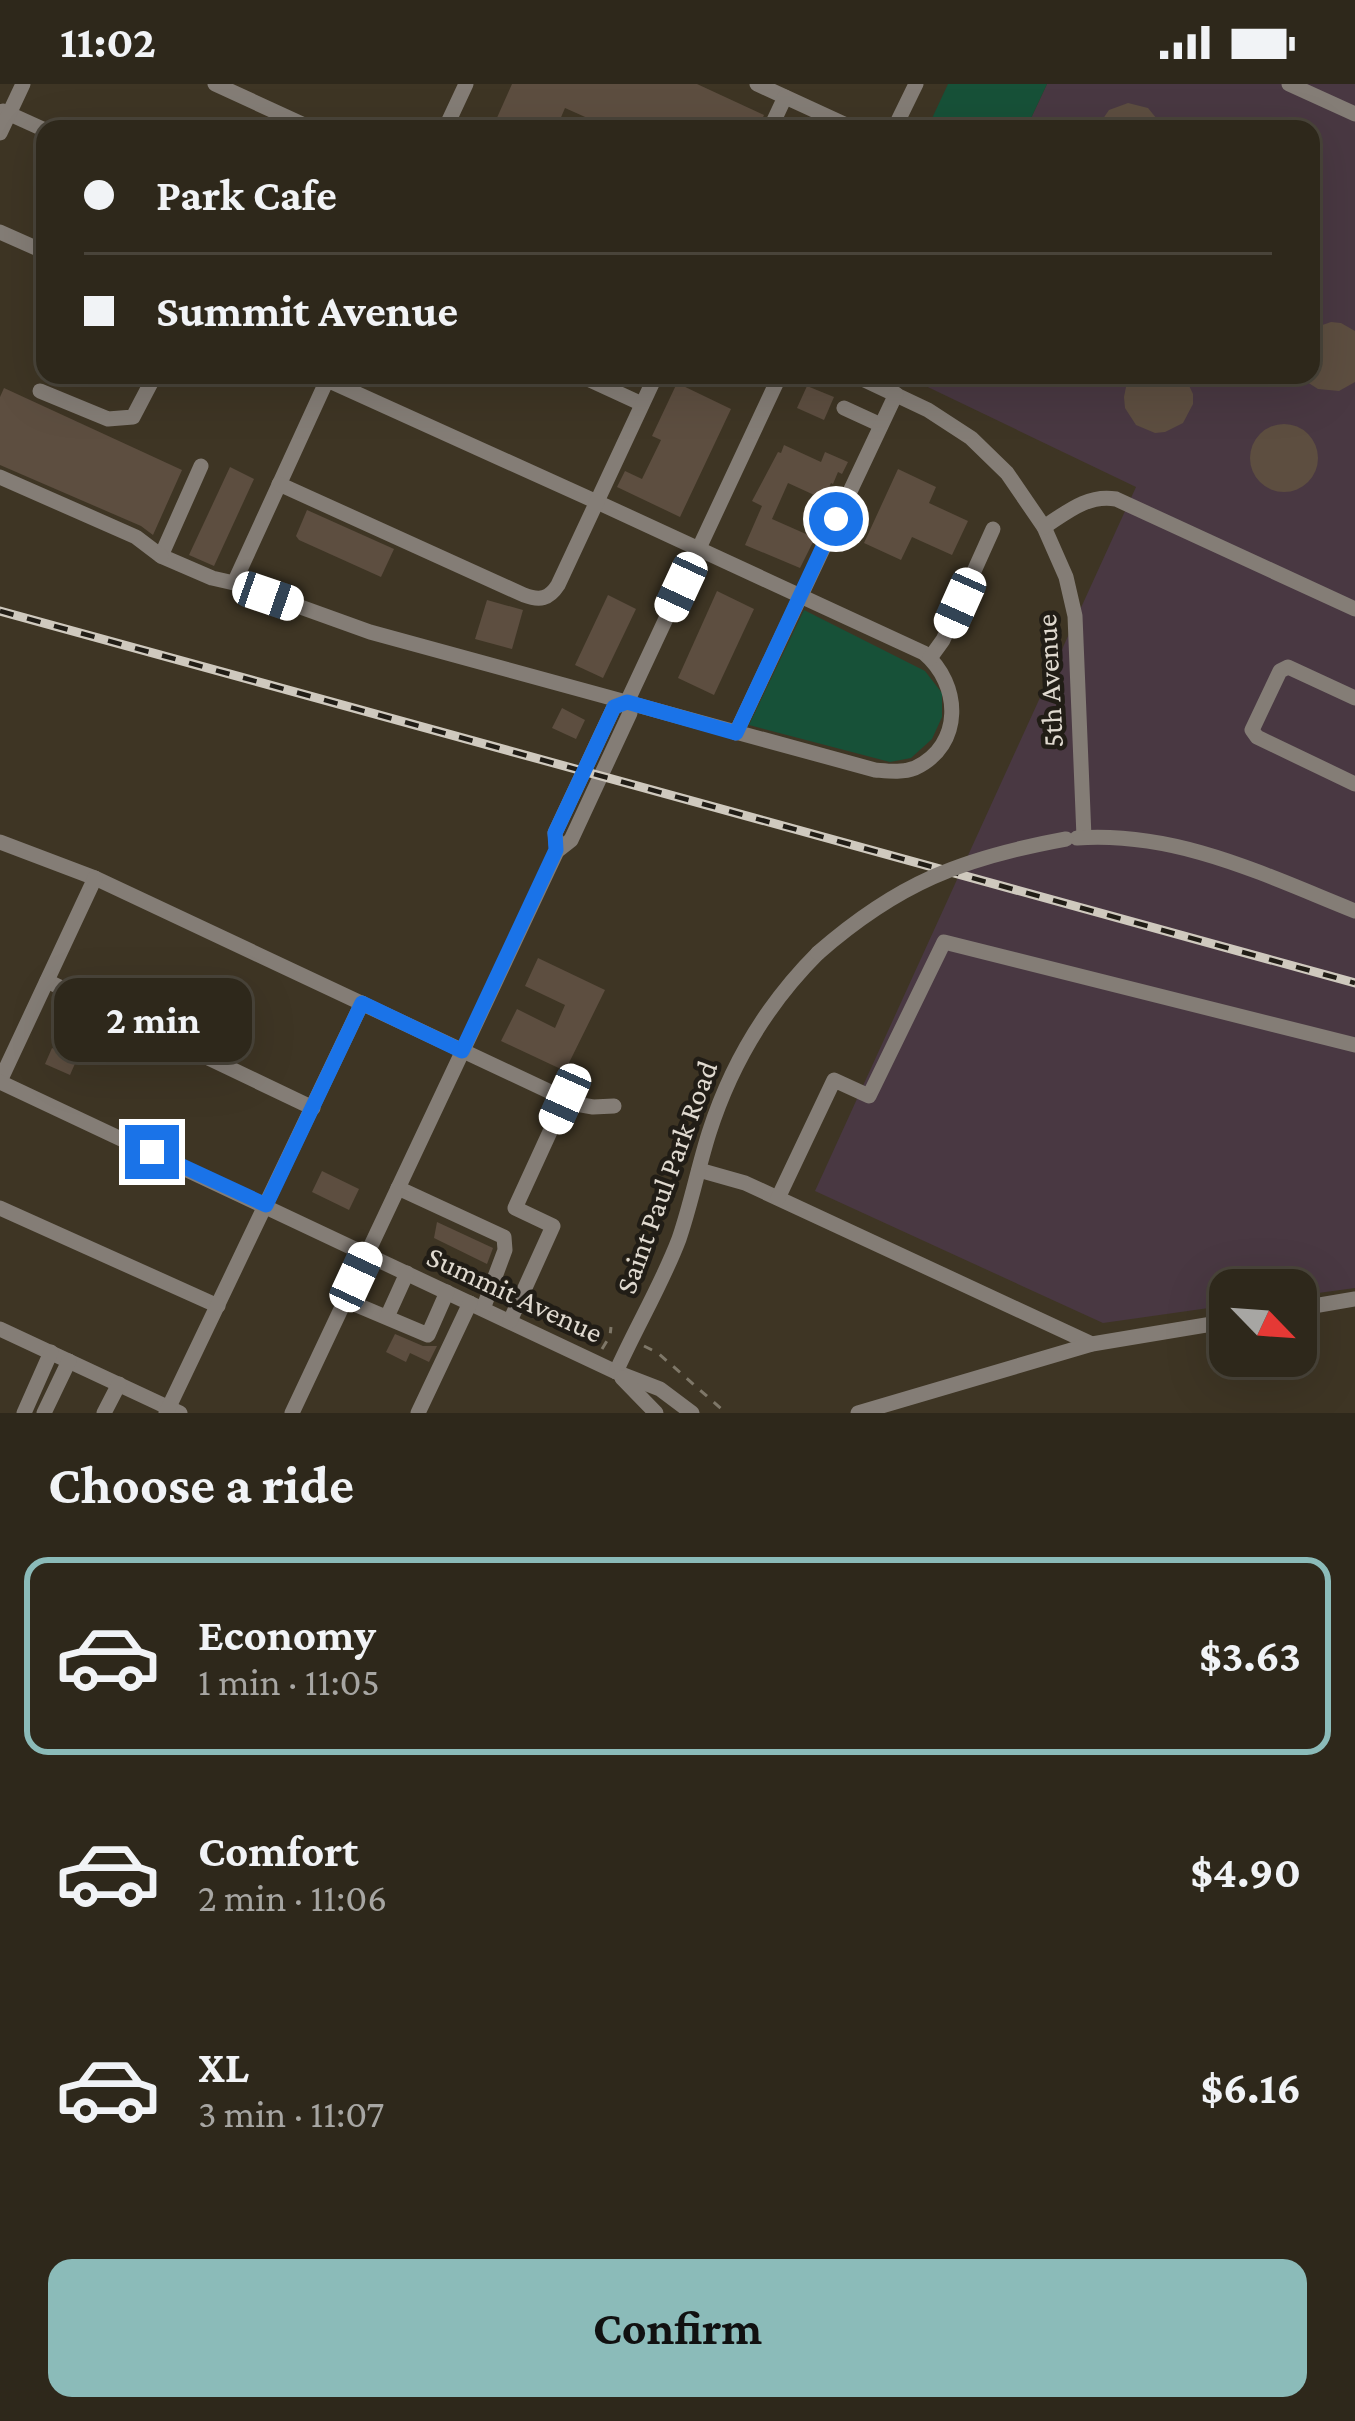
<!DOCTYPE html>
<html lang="en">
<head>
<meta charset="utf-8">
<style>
	:root { --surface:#2e281b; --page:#363024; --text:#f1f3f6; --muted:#a7a6a3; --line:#49443a; --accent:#8bbbb9 }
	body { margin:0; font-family:"Crimson Pro",serif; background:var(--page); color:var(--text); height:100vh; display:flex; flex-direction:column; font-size:45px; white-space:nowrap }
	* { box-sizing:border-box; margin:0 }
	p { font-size:39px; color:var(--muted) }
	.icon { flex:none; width:66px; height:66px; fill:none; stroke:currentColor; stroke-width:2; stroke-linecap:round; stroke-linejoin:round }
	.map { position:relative; height:1329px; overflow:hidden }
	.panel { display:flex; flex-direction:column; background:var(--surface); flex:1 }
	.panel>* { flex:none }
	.hud { position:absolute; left:36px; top:36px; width:1284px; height:264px; border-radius:24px; box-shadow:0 12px 48px #0002,0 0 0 3px var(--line); display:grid; align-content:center; height:264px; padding:0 48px; background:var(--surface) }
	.needle { width:78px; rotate:115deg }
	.fabs { position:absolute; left:1209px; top:1185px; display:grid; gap:24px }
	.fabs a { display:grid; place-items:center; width:108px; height:108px; border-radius:24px; background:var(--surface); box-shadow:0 12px 48px #0002,0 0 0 3px var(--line); font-size:60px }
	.end { position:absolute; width:54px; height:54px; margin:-27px; border:15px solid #1a73e8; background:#fff; box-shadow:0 0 0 6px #fff }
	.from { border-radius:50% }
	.bubble { position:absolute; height:84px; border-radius:24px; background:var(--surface); box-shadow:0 12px 48px #0002,0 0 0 3px var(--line); font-size:39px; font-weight:700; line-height:84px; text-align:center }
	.car { position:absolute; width:36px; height:72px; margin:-36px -18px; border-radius:15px; box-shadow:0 0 9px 3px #0007; background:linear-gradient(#fff 24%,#345 0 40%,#fff 0 76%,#345 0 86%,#fff 0) }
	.hud b { display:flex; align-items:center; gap:42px; height:114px; font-size:45px }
	.hud b+b { border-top:3px solid var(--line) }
	.hud i { width:30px; height:30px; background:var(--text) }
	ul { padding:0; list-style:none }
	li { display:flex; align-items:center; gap:36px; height:198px; margin:0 24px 18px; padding:0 24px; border:6px solid transparent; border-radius:24px }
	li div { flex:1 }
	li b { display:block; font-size:45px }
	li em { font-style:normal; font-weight:700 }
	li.current { border-color:var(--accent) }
	li>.icon { width:108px; height:108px; stroke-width:1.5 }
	h2 { padding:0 48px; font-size:54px; line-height:144px }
	.cta { display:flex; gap:24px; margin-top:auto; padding:24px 48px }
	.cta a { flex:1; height:138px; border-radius:24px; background:var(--accent); color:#111; font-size:48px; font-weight:700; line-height:138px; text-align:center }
	.status { display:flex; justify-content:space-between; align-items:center; height:84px; padding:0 60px; background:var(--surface); direction:ltr }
	.status svg { height:33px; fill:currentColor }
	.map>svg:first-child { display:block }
	.industrial { fill:#493842 }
	.green { fill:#175138 }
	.building { fill:#5d4e40 }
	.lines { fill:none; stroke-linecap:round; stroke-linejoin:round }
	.path { stroke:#7e7768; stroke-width:3; stroke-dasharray:9 9; stroke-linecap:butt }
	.minor { stroke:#847d76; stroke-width:15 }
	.rail-casing { stroke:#cfc9be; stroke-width:9 }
	.rail { stroke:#211d16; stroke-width:4.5; stroke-dasharray:14; stroke-linecap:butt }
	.minor-bridge { stroke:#847d76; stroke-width:15 }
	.route { stroke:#1a73e8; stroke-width:15 }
	.labels { text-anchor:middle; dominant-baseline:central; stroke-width:9; stroke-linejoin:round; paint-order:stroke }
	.street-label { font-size:30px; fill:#e0dad0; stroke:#211d16 }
</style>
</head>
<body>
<div class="status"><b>11:02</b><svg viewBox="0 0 49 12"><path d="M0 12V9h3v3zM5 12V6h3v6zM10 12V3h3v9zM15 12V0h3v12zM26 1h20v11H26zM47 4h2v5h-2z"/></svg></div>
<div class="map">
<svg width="1355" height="1329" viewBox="0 0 1355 1329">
	<rect width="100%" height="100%" fill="#3e3524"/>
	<!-- industrial -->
	<polygon class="industrial" points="1047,0 1355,0 1355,1204 1296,1212 1296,1206 1230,1206 1230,1221 1103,1239 815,1107 1136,403 909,294 911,291 1311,291 1311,45 1026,45"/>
	<!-- green -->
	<g class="green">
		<polygon points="948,0 1047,0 1026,45 927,45"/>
		<polygon points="804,526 925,587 942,609 942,633 932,655 911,674 890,678 749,641"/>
	</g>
	<!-- building -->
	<g class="building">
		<polygon points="512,0 697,0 764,31 758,45 612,45 565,24 556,45 492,45"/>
		<polygon points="1128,19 1148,24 1165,45 1096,45 1109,26"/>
		<polygon points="1331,238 1341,239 1355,247 1355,298 1339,307 1318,305 1296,291 1311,291 1311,245"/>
		<polygon points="1133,291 1184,291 1193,310 1193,320 1183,339 1165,348 1155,349 1136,341 1125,324 1124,313 1126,303"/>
		<polygon points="677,299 731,325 680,433 617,403 625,387 642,395 661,356 652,352"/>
		<polygon points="807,302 834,313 824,336 797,324"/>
		<polygon points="4,304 182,386 153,451 141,442 0,381 0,313"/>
		<circle cx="1284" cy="374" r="34"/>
		<polygon points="784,361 821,378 825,368 848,378 842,390 838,388 833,400 831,399 823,415 788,399 772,435 815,454 800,484 745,461 762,422 752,417 778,368 781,369"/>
		<polygon points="230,383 254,395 214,482 189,471"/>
		<polygon points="898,385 936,403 929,419 968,437 952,471 912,453 901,476 864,459"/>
		<polygon points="307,426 394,465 381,493 299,456 296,452"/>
		<polygon points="717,507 754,525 714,611 678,594"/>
		<polygon points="608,511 636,525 603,594 575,581"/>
		<polygon points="487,516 523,526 512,565 475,555"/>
		<polygon points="562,624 585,636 576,655 552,644"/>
		<polygon points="538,874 605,906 565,987 501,957 517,925 555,944 565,921 525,902"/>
		<polygon points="52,964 77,975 70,991 45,980"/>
		<polygon points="322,1087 359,1105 349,1126 312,1108"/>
		<polygon points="437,1138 493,1164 487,1180 434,1154"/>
		<polygon points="395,1250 423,1262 437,1262 429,1278 410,1269 406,1278 386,1268"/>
	</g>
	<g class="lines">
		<!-- path -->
		<g class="path">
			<polyline points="644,1262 658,1269 726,1329"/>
			<polyline points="602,1265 610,1252 611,1243"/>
		</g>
		<!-- minor -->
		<g class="minor">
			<polyline points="215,0 313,45"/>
			<polyline points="757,0 855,45"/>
			<polyline points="1289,0 1355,30"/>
			<polyline points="3,27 45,46"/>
			<polyline points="445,45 466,0"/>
			<polyline points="770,45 785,13"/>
			<polyline points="894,45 916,0"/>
			<polyline points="0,49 23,0"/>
			<polyline points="0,148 45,168"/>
			<path d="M315 291 327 296 597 418 924 569C961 600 964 661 915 684 902 689 888 687 875 686L370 548 234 499 327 296 329 291"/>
			<polyline points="579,291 642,320"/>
			<polyline points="854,291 928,326 971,354 1007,389 1044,443 1066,493 1075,532 1084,753"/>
			<polyline points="40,307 108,335 133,333 155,291"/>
			<polyline points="844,324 881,341"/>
			<polyline points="201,382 161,472 212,494 234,499"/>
			<polyline points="0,393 136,453 161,472"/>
			<path d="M279 400 524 511C540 517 549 515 558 501L656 291"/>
			<path d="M1044 443C1067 428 1088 410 1116 415L1355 525"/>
			<polyline points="930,574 943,556 993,445"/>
			<polyline points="1355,614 1288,583 1280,587 1252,646 1257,653 1355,700"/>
			<polyline points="736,649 896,310"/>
			<path d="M1077 754C1177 747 1265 791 1355 827"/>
			<polyline points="0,758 95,794 576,1020 593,1023 614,1022"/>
			<polyline points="557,767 555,749 614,623 627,618"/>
			<polyline points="47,897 313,1024"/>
			<polyline points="0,997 95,794"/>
			<polyline points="0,998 616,1288 660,1305 692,1329"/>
			<polyline points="699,1086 745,1099 1092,1260"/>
			<polyline points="398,1104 504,1153 505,1166 483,1225"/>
			<polyline points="778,1114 834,996 869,1012 944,858 1355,961"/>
			<polyline points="0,1124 218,1222"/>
			<polyline points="345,1216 428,1251 447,1208"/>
			<polyline points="1296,1225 1355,1215"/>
			<polyline points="387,1233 407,1189"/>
			<polyline points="510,1237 553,1142 515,1124 565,1015"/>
			<polyline points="0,1245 180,1329"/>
			<path d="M616 1288C636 1243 662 1200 679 1155 691 1120 698 1084 709 1049 731 980 767 920 818 869"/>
			<polyline points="622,1294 656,1329"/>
			<polyline points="24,1329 51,1268"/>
			<polyline points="44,1329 69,1277"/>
			<polyline points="104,1329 119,1300"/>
			<polyline points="166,1329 362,919"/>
			<polyline points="292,1329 557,767 571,756 630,629 627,618 780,291"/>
			<polyline points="418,1329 470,1219"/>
			<polyline points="858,1329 1092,1260 1230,1237"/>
		</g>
		<!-- rail casing -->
		<g class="rail-casing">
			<polyline id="rail" points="0,527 1355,899"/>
		</g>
		<!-- rail -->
		<use href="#rail" class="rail"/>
		<!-- minor-bridge -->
		<path class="minor-bridge" d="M818 869C898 799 962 774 1066 755"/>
	</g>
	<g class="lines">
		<!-- route -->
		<polyline class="route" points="152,1068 266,1121 362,919 462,967 556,766 555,749 614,623 627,618 736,649 836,435"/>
	</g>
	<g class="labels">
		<!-- street labels -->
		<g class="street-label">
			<text transform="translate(1049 597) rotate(-93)">5th Avenue</text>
			<text transform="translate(666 1093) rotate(-70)">Saint Paul Park Road</text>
			<text transform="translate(515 1210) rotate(25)">Summit Avenue</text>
		</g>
	</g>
</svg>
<div class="fabs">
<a><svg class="needle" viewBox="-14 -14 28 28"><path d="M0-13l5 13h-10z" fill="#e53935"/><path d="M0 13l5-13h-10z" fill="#a7a6a3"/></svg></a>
</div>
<i class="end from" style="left:836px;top:435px"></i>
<i class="end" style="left:152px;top:1068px"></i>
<div class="bubble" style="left:54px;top:894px;width:198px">2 min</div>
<i class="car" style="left:681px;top:503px;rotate:205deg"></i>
<i class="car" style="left:268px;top:512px;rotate:109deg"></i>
<i class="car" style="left:960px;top:519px;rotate:204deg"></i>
<i class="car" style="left:565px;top:1015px;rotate:204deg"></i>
<i class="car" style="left:356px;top:1193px;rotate:25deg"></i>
<div class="hud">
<b><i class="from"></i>Park Cafe</b>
<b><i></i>Summit Avenue</b>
</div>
</div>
<section class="panel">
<h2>Choose a ride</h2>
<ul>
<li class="current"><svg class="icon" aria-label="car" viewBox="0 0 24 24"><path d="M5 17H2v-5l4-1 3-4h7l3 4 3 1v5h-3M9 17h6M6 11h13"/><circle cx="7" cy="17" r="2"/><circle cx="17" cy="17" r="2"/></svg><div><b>Economy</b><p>1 min · 11:05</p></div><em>$3.63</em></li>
<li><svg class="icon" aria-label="car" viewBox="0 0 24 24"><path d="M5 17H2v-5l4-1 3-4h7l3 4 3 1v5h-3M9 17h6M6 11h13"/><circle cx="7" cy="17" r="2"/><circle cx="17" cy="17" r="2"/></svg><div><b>Comfort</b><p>2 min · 11:06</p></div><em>$4.90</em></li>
<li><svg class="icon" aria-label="car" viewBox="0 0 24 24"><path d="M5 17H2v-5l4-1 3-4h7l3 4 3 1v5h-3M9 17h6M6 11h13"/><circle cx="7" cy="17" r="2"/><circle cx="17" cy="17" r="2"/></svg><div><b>XL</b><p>3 min · 11:07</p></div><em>$6.16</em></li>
</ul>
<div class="cta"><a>Confirm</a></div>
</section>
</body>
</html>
